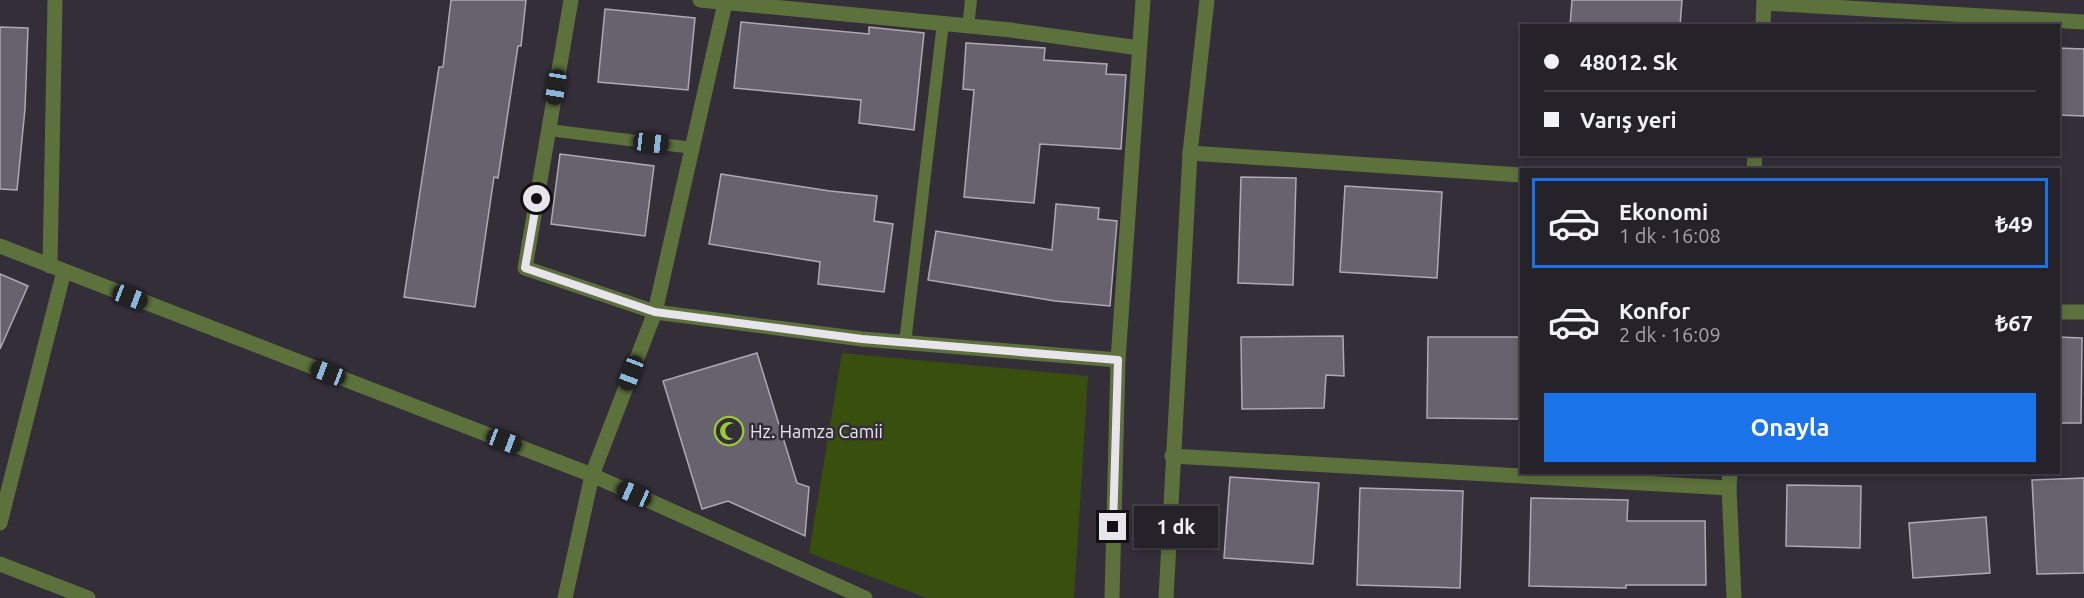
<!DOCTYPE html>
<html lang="tr">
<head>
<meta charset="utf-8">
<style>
	:root { --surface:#26222a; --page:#322f36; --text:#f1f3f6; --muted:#a4a4a8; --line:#423f47; --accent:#1a73e8 }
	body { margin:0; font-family:Ubuntu,sans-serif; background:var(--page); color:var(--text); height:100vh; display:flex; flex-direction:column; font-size:22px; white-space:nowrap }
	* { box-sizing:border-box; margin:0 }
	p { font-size:20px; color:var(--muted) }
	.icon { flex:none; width:33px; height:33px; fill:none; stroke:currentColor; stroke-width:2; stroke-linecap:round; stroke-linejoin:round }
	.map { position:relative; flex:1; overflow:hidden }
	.sheet { position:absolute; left:1520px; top:168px; width:540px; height:306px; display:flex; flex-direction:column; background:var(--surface); border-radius:0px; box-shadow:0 3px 9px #0003,0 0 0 2px var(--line) }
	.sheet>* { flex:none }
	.top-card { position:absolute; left:1520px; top:24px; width:540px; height:132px; border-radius:0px; box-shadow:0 3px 9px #0003,0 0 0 2px var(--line); display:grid; align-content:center; height:132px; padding:0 24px; background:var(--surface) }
	.end { position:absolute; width:27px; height:27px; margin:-14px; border:8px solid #e8e4eb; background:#111; box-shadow:0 0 0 3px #111 }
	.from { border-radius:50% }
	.bubble { position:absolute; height:42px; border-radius:0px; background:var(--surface); box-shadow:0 3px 9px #0003,0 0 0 2px var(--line); font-size:20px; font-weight:700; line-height:42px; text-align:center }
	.car { position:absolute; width:18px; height:36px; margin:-18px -9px; border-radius:8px; box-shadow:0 0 4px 2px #0007; background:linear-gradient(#222 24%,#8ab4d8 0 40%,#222 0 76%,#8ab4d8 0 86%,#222 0) }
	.top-card b { display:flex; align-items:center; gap:21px; height:57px; font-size:22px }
	.top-card b+b { border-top:2px solid var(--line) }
	.top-card i { width:15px; height:15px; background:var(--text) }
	ul { padding:10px 0 0; list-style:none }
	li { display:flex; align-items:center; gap:18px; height:90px; margin:0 12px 9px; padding:0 12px; border:3px solid transparent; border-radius:0px }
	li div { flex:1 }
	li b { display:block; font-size:22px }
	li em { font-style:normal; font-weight:700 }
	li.current { border-color:var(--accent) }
	li>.icon { width:54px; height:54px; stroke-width:1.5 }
	.button { display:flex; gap:12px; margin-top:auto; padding:12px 24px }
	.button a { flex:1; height:69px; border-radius:0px; background:var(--accent); color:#fff; font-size:24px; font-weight:700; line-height:69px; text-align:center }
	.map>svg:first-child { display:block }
	.green { fill:#394f0d }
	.building { fill:#67626d; stroke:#afa9b5; stroke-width:1.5 }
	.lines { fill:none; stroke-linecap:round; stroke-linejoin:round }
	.service { stroke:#5c713c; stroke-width:12 }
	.minor { stroke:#5c713c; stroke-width:15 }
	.tertiary { stroke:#5c713c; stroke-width:15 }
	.route { stroke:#e8e4eb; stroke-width:8 }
	.labels { text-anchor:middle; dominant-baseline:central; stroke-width:5; stroke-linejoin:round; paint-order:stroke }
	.poi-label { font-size:18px; fill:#e8e4eb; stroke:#332e38; text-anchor:start }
</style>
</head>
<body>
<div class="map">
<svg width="2084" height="598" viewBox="0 0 2084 598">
	<rect width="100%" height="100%" fill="#332e38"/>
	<!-- green -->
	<polygon class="green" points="842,353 1088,376 1074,598 927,598 809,553"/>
	<!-- building -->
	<g class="building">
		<polygon points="451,0 526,0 521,46 518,46 498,178 494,177 475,307 404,297 439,67 443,67"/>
		<polygon points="1572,0 1682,0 1680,26 1570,26"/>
		<polygon points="605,9 695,18 688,90 598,82"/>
		<polygon points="741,22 869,34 869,27 924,33 914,130 859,123 861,100 734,88"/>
		<polygon points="0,27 28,28 25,109 17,190 0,189"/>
		<polygon points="966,43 1045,48 1044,60 1107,64 1106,74 1126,75 1121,149 1040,144 1034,203 964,197 974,90 963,89"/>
		<polygon points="2058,48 2084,49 2084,116 2058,115"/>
		<polygon points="560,154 654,166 645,236 551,224"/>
		<polygon points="721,174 830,191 877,196 874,221 893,224 884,292 818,284 820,262 709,244"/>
		<polygon points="1241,177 1296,178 1293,285 1238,283"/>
		<polygon points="1345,186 1442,192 1437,278 1340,272"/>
		<polygon points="1056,204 1099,208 1098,219 1117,221 1110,306 1055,301 928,280 936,231 1052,250"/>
		<polygon points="0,274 28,286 0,349"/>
		<polygon points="1343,336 1344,376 1326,375 1324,408 1242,409 1241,337"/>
		<polygon points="1428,337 1520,337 1519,419 1427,418"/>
		<polygon points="2058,337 2082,338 2081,423 2058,423"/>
		<polygon points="757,353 797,483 809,487 805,536 728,501 702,509 663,381"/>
		<polygon points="1230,477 1319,483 1313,564 1224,558"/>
		<polygon points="2084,478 2084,573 2037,574 2032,480"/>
		<polygon points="1787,485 1861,486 1860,548 1786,546"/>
		<polygon points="1360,488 1463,491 1460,588 1357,585"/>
		<polygon points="1531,498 1628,500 1627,521 1705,521 1706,585 1626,585 1626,588 1529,586"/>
		<polygon points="1986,517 1990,573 1913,578 1909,523"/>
	</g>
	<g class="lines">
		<!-- service -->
		<g class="service">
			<polyline points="968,27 971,0"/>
			<polyline points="549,130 693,148"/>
			<polyline points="905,343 943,23"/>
		</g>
		<!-- minor -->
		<g class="minor">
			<polyline points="571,0 525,268 655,312 862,339 1118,360"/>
			<polyline points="700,0 1011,30 1139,48"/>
			<polyline points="1764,3 2084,22"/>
			<polyline points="1763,26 1764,0"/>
			<polyline points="1190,153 1521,175"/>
			<polyline points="1754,170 1755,154"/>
			<polyline points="0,246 592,475 865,598"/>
			<polyline points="50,266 55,0"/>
			<polyline points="2058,312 2084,312"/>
			<polyline points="1172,456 1729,488"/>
			<polyline points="1730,472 1729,488 1734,598"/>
			<polyline points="0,523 64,271"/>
			<polyline points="565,598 592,475 655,312 725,3"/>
			<polyline points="1112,598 1118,360 1143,0"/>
			<polyline points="1166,598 1190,153 1207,0"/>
		</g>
		<!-- tertiary -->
		<polyline class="tertiary" points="0,564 88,598"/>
	</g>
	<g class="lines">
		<!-- route -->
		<polyline class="route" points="537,199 525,268 655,312 862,339 1118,360 1113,527"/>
	</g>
	<!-- icons -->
	<defs>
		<g id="mosque-ring" transform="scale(1.5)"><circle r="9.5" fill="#332e38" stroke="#98cb36" stroke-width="1.5"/><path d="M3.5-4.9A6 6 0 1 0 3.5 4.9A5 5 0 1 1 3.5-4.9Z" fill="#98cb36"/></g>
	</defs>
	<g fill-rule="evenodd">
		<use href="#mosque-ring" x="729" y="431"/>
	</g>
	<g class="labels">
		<!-- poi labels -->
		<g class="poi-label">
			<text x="750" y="431">Hz. Hamza Camii</text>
		</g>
	</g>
</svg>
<i class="end from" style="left:537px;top:199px"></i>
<i class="end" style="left:1113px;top:527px"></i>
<div class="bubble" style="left:1134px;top:506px;width:84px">1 dk</div>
<i class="car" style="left:556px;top:87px;rotate:189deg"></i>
<i class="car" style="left:651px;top:143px;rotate:97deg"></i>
<i class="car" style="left:130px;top:297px;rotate:111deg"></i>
<i class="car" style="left:328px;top:373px;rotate:291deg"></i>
<i class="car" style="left:631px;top:373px;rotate:201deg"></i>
<i class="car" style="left:504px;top:441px;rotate:111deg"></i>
<i class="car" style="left:634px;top:494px;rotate:294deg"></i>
<div class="top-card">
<b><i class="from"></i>48012. Sk</b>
<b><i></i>Varış yeri</b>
</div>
<section class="sheet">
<ul>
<li class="current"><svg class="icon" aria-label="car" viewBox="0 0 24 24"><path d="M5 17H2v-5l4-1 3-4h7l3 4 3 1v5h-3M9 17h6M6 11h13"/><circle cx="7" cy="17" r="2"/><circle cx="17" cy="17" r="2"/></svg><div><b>Ekonomi</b><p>1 dk · 16:08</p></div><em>₺49</em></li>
<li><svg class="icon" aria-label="car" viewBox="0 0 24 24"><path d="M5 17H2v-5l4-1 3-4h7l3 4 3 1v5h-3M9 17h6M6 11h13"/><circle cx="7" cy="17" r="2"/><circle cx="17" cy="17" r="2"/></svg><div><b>Konfor</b><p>2 dk · 16:09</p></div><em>₺67</em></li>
</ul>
<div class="button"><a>Onayla</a></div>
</section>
</div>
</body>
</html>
